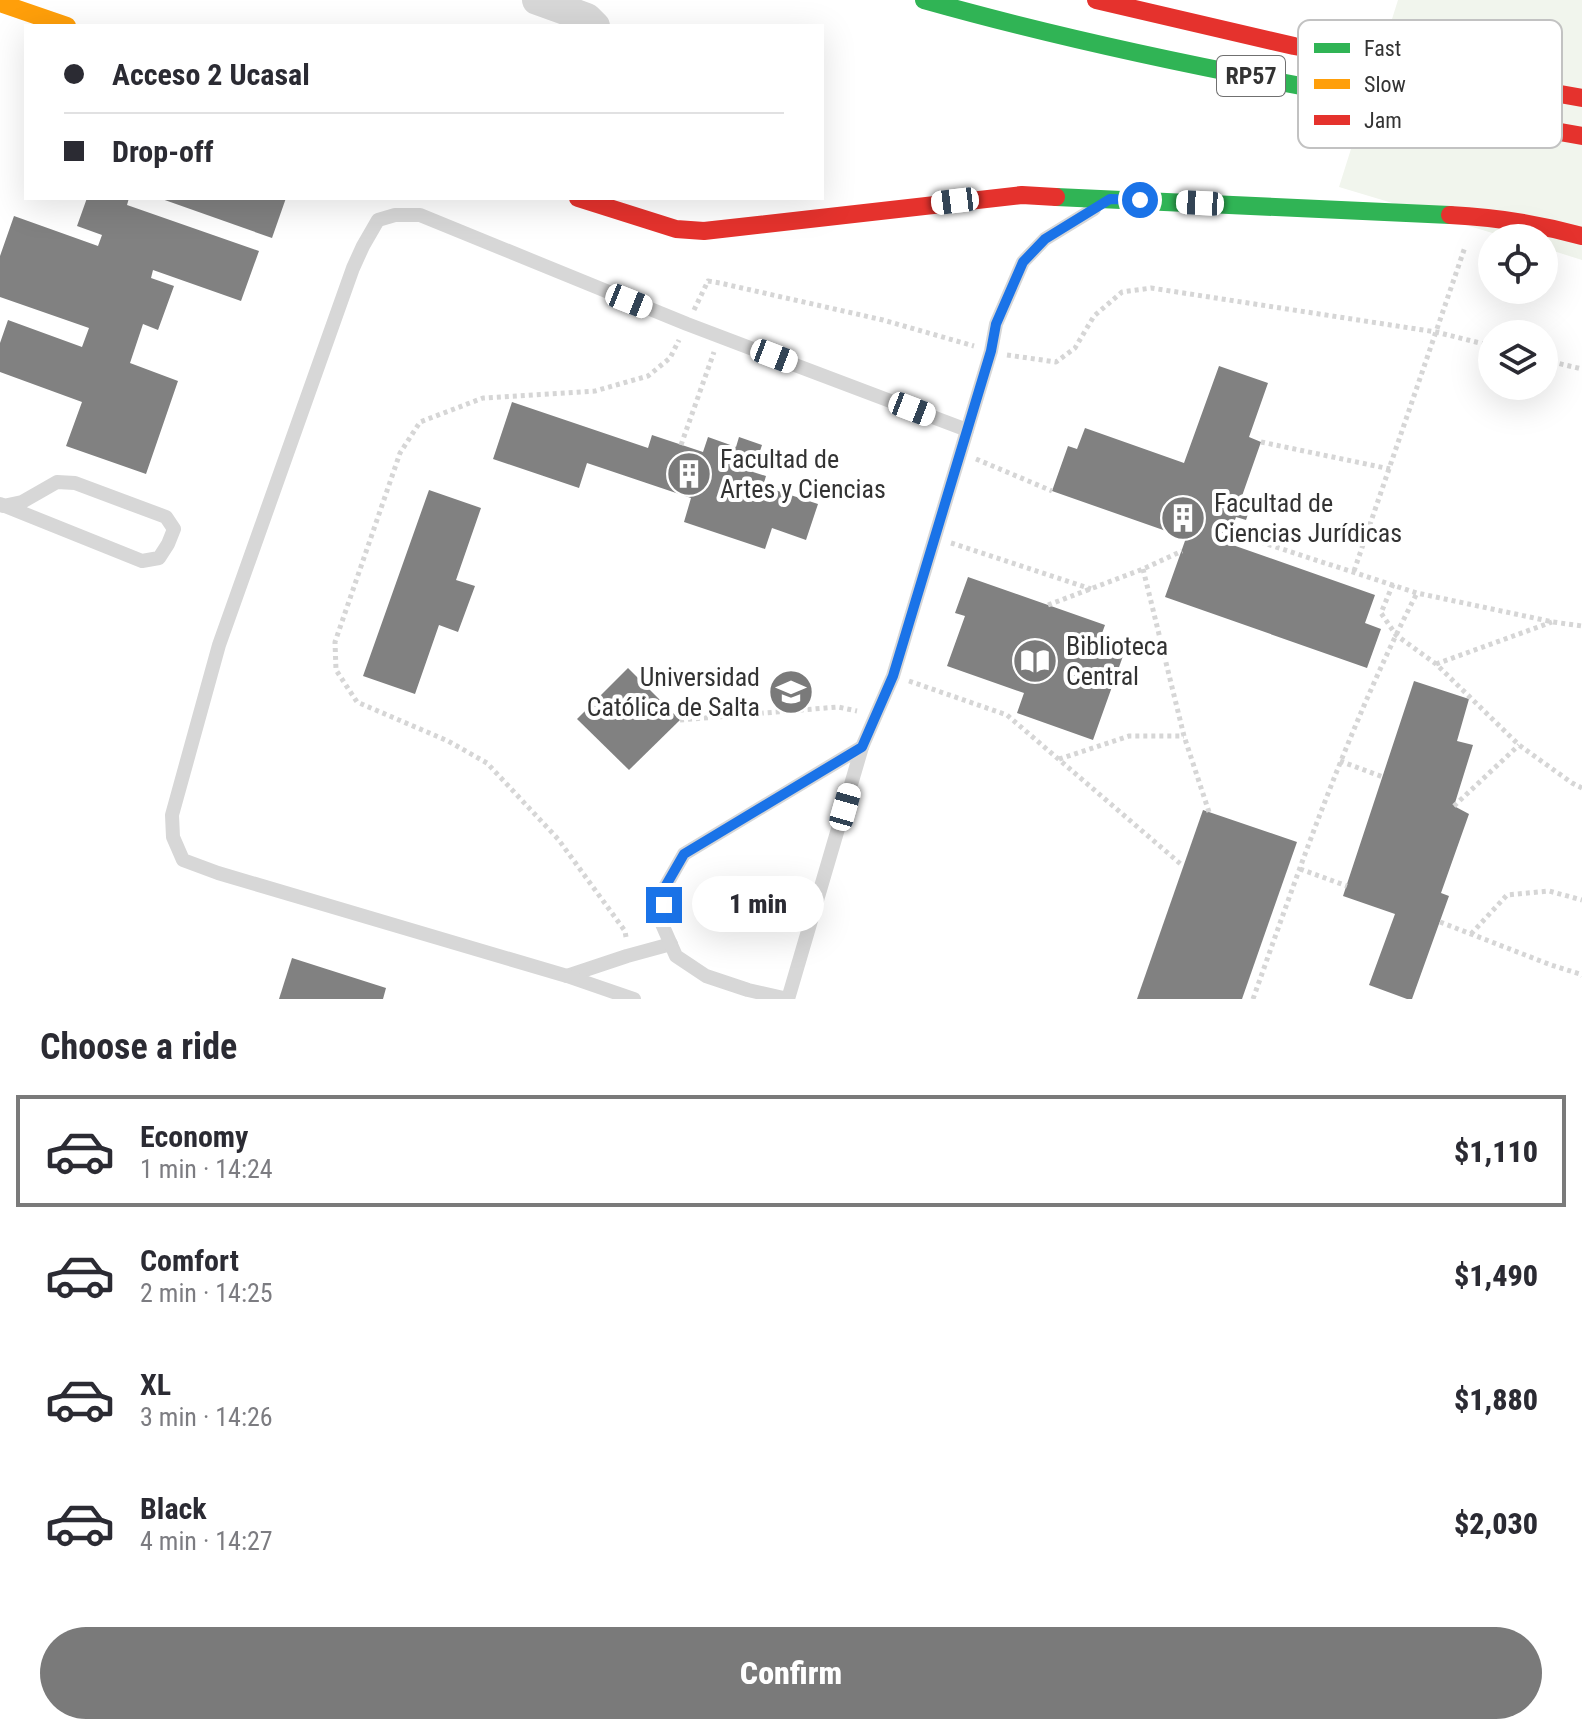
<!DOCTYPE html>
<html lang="en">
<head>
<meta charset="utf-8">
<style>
	:root { --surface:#fff; --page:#f2f2f3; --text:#2b2b33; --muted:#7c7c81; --line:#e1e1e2; --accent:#7a7a7a }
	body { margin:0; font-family:"Roboto Condensed",sans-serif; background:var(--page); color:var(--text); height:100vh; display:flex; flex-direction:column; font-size:30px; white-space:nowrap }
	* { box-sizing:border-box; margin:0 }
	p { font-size:26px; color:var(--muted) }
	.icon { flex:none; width:44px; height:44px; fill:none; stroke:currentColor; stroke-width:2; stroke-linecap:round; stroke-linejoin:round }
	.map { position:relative; height:999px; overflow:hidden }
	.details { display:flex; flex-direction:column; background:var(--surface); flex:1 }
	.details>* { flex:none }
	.hud { position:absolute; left:24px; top:24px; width:800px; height:176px; border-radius:0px; box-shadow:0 8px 32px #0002; display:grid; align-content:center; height:176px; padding:0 40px; background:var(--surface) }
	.fabs { position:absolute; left:1478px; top:224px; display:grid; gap:16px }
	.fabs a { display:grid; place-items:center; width:80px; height:80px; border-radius:50%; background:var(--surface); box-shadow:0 8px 32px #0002; font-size:40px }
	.end { position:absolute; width:36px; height:36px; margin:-18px; border:10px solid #1a73e8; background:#fff; box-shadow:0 0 0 4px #fff }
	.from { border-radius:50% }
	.bubble { position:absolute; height:56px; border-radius:28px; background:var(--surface); box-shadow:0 8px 32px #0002; font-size:26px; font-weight:800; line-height:56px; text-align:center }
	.car { position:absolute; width:24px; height:48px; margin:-24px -12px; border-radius:10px; box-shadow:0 0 6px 2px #0007; background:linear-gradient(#fff 24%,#345 0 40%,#fff 0 76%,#345 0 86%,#fff 0) }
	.hud b { display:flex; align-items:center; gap:28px; height:76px; font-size:30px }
	.hud b+b { border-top:2px solid var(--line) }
	.hud i { width:20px; height:20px; background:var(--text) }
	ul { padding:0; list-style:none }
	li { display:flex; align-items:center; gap:24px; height:112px; margin:0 16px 12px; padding:0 24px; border:4px solid transparent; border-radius:0px }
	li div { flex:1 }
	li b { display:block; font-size:30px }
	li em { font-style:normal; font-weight:800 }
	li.on { border-color:var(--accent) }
	li>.icon { width:72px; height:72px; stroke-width:1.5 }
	h2 { padding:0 40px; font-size:36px; line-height:96px }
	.action { display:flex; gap:16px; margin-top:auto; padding:16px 40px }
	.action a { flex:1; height:92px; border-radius:48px; background:var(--accent); color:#fff; font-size:32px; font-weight:800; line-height:92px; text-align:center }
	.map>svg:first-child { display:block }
	.green { fill:#f1f5ed }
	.building { fill:#818181 }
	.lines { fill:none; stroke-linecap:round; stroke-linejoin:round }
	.path { stroke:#d6d6d6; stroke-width:5; stroke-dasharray:4 4; stroke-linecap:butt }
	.lane { stroke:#d7d7d7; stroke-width:14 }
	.street { stroke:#d7d7d7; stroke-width:30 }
	.fast { stroke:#30b455; stroke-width:18 }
	.slow { stroke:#ff9f0a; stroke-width:18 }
	.jam { stroke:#e5322d; stroke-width:18 }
	.route { stroke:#1a73e8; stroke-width:10 }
	.labels { text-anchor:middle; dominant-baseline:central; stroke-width:8; stroke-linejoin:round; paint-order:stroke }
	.shield { fill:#fff; stroke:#707070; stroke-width:2 }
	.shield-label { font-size:24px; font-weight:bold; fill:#333 }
	.poi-label { font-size:26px; fill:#333; stroke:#fff; text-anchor:start }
	.key { fill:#fff; stroke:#c2c2c2; stroke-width:2 }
	.key-label { font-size:22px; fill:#333 }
</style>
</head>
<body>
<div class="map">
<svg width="1582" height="999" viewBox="0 0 1582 999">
	<rect width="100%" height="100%" fill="#fff"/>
	<!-- green -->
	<polygon class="green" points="1398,0 1582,0 1582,260 1544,248 1544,238 1509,238 1339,187"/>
	<!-- building -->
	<g class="building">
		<polygon points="87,198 129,198 127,205 259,251 241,301 153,270 151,278 174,286 158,330 143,324 130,363 178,381 146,474 66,446 82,402 0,372 0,343 8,320 82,347 89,328 0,297 0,256 14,216 98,246 102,235 77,226"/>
		<polygon points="159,198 286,198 272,238"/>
		<polygon points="1219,366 1268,383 1249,437 1261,442 1242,496 1253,499 1246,520 1236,517 1227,543 1375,595 1365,623 1381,629 1367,668 1165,597 1186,538 1052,491 1068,446 1077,449 1085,428 1184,463"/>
		<polygon points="512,402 648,448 652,435 703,452 708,437 736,447 739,437 762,445 753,472 766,476 763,486 818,504 806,540 772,528 765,549 684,522 691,498 587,463 579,488 493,459"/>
		<polygon points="429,490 481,508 456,580 475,586 458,632 439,625 415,694 363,676"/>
		<polygon points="968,577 1105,625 1097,647 1123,656 1093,740 1017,713 1024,693 947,666 965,616 955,613"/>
		<polygon points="628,668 680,720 629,770 577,719"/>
		<polygon points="1414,681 1469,699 1457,741 1473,745 1454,806 1469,814 1441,893 1449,896 1412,999 1407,999 1369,985 1395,914 1343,896"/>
		<polygon points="1203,810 1297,842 1242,999 1137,999"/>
		<polygon points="292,958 386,988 383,999 279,999"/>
	</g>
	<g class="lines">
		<!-- path -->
		<g class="path">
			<polyline points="694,310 708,281 720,283 883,320 974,346"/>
			<polyline points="1007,355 1056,362 1075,348 1094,316 1122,292 1151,288 1436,332 1492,346"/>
			<polyline points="1544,360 1582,369"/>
			<polyline points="1261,442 1390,469"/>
			<polyline points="681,445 714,352"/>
			<polyline points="976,459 1052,491"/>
			<polyline points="1230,532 1417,593 1553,622 1582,626"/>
			<polyline points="951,543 1091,589"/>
			<polyline points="1143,569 1184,736 1209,812"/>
			<polyline points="1354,571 1465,247"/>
			<polyline points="1393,584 1381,613 1396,635 1436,664 1519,745 1572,783 1582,788"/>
			<polyline points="1048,605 1143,569 1182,551"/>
			<polyline points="1436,664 1552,622"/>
			<polyline points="909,681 1007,715 1183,866"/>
			<polyline points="680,720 838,707 857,711"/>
			<polyline points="1059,759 1129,736 1184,736"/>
			<polyline points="1340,761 1383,777"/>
			<polyline points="1454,806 1519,745"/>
			<polyline points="1300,869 1347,886"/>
			<polyline points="1440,922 1551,965 1580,974 1582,976"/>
			<polyline points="1471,934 1507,895 1549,891 1582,900"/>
			<polyline points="626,937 625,931 558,839 487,763 448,741 357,702 336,670 335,642 400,453 420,422 483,398 595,391 648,376 670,358 679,340"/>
			<path d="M1253 999C1302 861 1350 723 1417 593"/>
		</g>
		<!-- lane -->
		<g class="lane">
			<polyline points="0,504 142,561 159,558 168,544 174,529 166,517 75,483 57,482 22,502 3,506"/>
			<polyline points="567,976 627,956 671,944"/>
			<polyline points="634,999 567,976 218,873 183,860 173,837 172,815 219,645 353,268 363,246 378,220 395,215 420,215 687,324 967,430"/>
			<polyline points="788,999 862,747 893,676 991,351 996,324 1023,262 1045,239 1094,209"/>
			<polyline points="788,999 748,990 706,976 676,956 662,924 665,887 684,854 862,747"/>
		</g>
		<!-- street -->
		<polyline class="street" points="537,0 587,18 595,26"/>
		<!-- fast -->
		<g class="fast">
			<path d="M924 0C1066 40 1210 70 1356 96"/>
			<polyline points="1056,197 1450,215"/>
		</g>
		<!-- slow -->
		<polyline class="slow" points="0,3 67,26"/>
		<!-- jam -->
		<g class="jam">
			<polyline points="1096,0 1294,46 1582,98"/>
			<polyline points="1356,96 1582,136"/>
			<polyline points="578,198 676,229 704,231 1022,195 1056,197"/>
			<path d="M1450 215C1495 217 1538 224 1582 236"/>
		</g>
	</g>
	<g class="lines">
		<!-- route -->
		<polyline class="route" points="664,905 665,887 684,854 862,747 893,676 991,351 996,324 1023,262 1045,239 1110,199 1140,200"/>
	</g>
	<!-- icons -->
	<defs>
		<g id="building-disc" transform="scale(2.3)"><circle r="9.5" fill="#7a7a7a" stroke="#fff"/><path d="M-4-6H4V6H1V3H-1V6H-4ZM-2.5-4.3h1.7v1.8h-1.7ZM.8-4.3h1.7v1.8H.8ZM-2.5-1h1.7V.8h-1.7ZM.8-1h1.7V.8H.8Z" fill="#fff"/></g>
		<g id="library-disc" transform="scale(2.3)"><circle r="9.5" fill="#7a7a7a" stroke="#fff"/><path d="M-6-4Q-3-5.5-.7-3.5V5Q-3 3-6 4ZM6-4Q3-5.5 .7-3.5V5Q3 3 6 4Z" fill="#fff"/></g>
		<g id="university-disc" transform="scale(2.3)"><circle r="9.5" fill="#7a7a7a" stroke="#fff"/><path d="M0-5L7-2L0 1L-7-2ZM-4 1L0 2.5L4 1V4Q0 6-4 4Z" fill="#fff"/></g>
	</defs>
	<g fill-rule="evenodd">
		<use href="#building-disc" x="689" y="474"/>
		<use href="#building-disc" x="1183" y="518"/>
		<use href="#library-disc" x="1035" y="661"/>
		<use href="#university-disc" x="791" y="692"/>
	</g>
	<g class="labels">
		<!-- shield labels -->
		<rect class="shield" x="1217" y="56" width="68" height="40" rx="6"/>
		<g class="shield-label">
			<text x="1251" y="76">RP57</text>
		</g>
		<!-- poi labels -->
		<g class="poi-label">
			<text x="720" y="459">Facultad de<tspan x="720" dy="30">Artes y Ciencias</tspan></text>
			<text x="1214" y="503">Facultad de<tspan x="1214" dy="30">Ciencias Jurídicas</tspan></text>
			<text x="1066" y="646">Biblioteca<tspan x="1066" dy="30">Central</tspan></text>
			<text x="760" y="677" text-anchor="end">Universidad<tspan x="760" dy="30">Católica de Salta</tspan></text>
		</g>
	</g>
	<!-- legend -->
	<rect x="1298" y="20" width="264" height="128" rx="12" class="key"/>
	<rect x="1314" y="43" width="36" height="10" fill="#30b455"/>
	<rect x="1314" y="79" width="36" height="10" fill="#ff9f0a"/>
	<rect x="1314" y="115" width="36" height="10" fill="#e5322d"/>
	<g class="key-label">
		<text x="1364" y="56">Fast</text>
		<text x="1364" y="92">Slow</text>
		<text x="1364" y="128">Jam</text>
	</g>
</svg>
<div class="fabs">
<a><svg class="icon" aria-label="locate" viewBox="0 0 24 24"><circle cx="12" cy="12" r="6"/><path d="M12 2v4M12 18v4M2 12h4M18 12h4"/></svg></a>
<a><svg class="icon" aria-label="layers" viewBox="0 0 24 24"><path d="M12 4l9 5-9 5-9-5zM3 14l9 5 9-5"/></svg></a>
</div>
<i class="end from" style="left:1140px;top:200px"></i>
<i class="end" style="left:664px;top:905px"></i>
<div class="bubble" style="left:692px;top:876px;width:132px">1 min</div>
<i class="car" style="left:955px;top:201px;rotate:263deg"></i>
<i class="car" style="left:1200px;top:203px;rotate:273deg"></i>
<i class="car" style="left:629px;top:301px;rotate:112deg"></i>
<i class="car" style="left:774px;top:356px;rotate:111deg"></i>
<i class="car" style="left:912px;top:409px;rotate:111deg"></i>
<i class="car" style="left:845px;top:807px;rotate:16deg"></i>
<div class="hud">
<b><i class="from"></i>Acceso 2 Ucasal</b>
<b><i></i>Drop-off</b>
</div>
</div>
<section class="details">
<h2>Choose a ride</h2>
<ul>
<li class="on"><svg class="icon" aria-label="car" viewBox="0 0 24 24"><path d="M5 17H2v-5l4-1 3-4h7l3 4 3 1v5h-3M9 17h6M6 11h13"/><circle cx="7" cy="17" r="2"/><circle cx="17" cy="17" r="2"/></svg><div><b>Economy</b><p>1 min · 14:24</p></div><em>$1,110</em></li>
<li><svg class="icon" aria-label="car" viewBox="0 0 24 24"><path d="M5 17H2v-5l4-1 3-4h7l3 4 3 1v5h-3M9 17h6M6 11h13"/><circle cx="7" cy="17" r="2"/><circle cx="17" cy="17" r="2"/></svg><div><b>Comfort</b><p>2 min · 14:25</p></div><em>$1,490</em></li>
<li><svg class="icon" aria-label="car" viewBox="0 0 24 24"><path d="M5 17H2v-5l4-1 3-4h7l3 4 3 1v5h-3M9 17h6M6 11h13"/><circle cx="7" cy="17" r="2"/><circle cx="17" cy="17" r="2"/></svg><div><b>XL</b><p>3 min · 14:26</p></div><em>$1,880</em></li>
<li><svg class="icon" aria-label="car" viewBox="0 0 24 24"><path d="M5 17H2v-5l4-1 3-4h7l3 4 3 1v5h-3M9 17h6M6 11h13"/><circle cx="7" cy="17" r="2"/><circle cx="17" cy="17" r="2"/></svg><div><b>Black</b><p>4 min · 14:27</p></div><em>$2,030</em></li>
</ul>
<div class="action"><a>Confirm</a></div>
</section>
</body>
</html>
